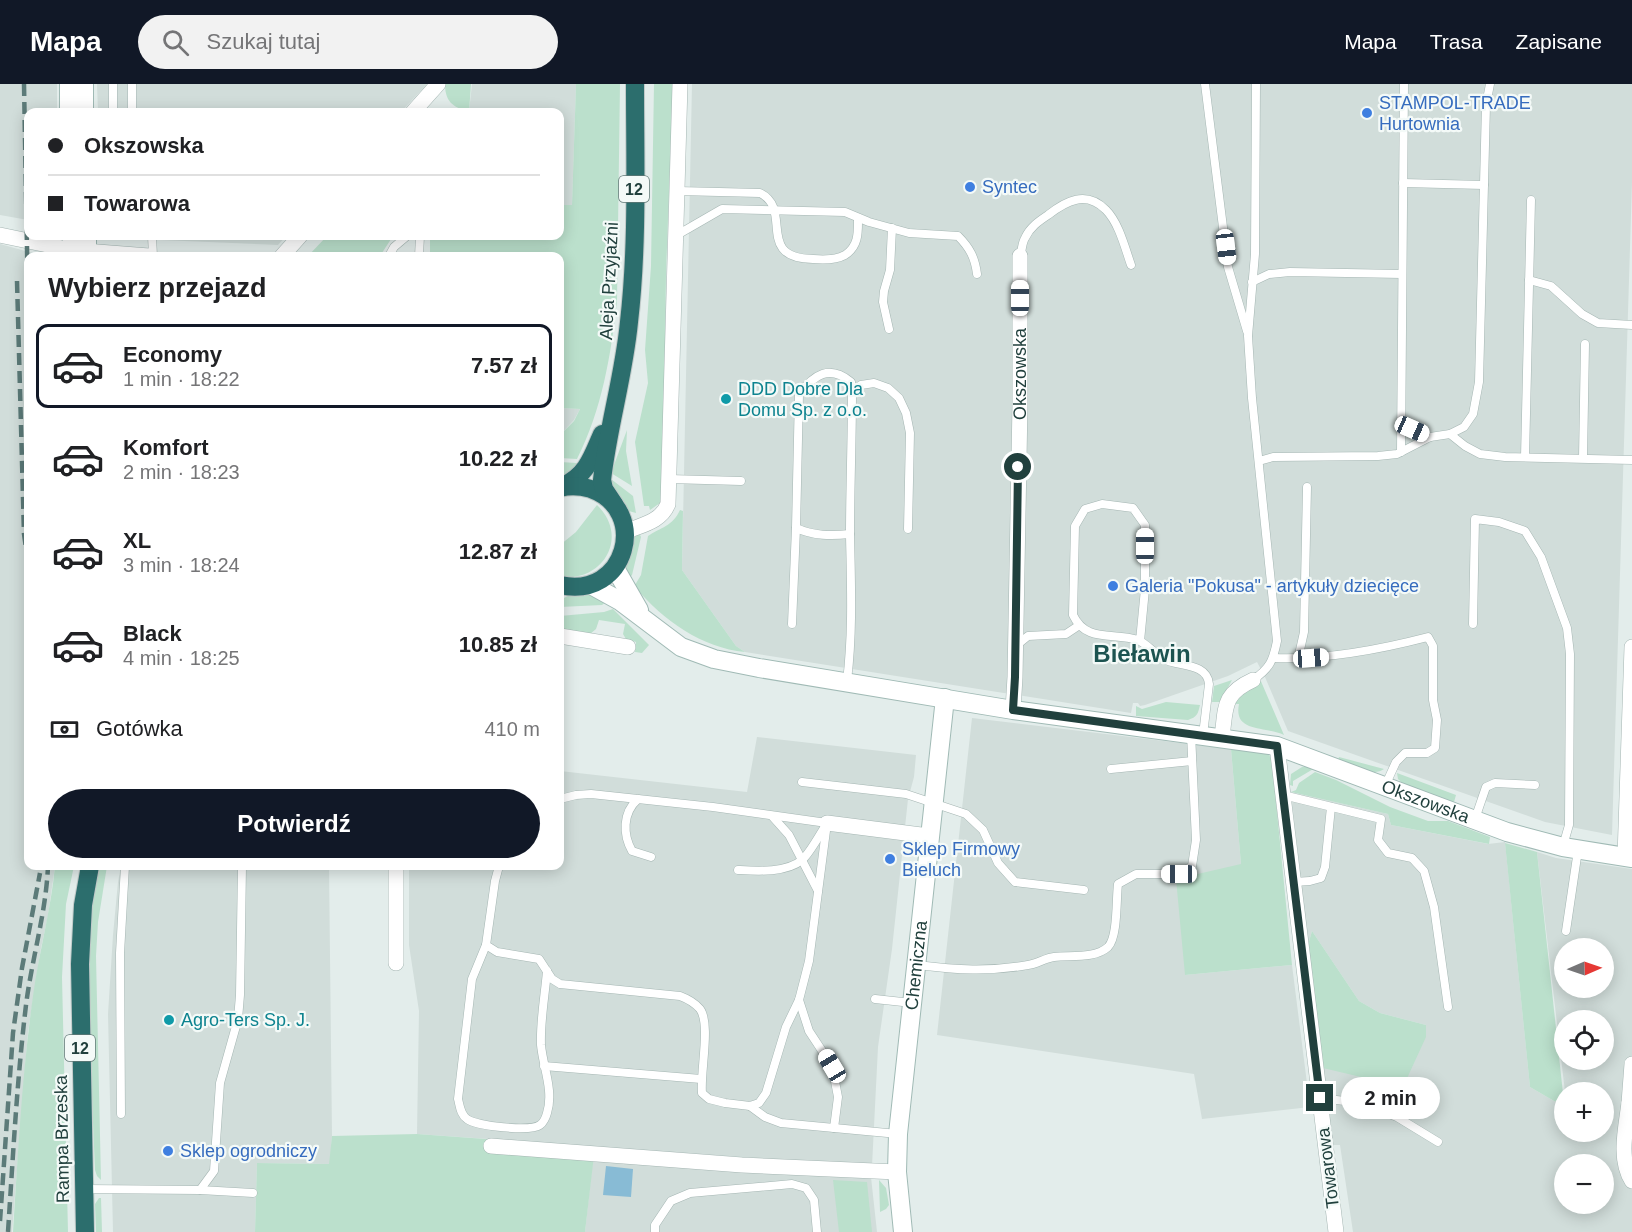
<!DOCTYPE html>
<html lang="pl">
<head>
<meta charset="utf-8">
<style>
	:root { --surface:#fff; --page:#f2f2f2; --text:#202124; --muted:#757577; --line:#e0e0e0; --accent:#111827 }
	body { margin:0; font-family:Arial,sans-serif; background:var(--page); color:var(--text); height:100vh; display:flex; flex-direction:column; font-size:22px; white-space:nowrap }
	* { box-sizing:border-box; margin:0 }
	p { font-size:20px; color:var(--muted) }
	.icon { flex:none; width:33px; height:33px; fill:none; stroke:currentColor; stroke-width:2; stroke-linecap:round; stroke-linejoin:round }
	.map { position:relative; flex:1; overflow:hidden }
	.sheet { position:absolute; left:24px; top:168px; width:540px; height:618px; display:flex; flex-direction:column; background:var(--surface); border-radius:12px; box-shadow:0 3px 15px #0003 }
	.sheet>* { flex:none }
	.guide { position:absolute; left:24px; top:24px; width:540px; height:132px; border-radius:12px; box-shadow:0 3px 15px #0003; display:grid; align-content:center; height:132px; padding:0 24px; background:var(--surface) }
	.needle { width:39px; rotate:88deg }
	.tools { position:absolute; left:1554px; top:854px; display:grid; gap:12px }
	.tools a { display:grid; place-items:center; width:60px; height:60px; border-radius:50%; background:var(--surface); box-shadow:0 3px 15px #0003; font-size:30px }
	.end { position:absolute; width:27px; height:27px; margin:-14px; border:8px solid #21403d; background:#fff; box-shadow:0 0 0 3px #fff }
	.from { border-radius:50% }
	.bubble { position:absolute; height:42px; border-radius:21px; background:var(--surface); box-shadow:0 3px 15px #0003; font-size:20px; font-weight:600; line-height:42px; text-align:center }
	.car { position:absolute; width:18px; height:36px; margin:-18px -9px; border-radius:8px; box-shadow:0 0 4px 2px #0007; background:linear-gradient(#fff 24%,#345 0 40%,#fff 0 76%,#345 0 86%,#fff 0) }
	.guide b { display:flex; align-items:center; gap:21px; height:57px; font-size:22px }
	.guide b+b { border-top:2px solid var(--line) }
	.guide i { width:15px; height:15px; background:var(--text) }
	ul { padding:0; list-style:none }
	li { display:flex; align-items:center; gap:18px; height:84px; margin:0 12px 9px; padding:0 12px; border:3px solid transparent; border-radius:12px }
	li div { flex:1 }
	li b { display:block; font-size:22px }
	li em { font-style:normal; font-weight:600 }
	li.on { border-color:var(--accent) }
	li>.icon { width:54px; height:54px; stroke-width:1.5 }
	h2 { padding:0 24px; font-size:27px; line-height:72px }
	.pay { display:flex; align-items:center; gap:15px; height:66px; padding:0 24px; font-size:22px }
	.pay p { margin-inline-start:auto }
	.cta { display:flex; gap:12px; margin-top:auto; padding:12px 24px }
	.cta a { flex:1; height:69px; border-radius:36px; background:var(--accent); color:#fff; font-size:24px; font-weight:600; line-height:69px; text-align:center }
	header { display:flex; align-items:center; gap:36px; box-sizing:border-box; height:84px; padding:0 30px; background:var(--accent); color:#fff }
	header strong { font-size:28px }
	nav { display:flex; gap:33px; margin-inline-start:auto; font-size:21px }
	.search { width:420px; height:54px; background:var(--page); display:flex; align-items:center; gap:15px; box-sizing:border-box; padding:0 21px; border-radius:33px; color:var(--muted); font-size:22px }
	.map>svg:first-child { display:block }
	.built { fill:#d1ddda; fill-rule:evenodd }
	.green { fill:#bbe0cc }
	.water { fill:#88bbd5 }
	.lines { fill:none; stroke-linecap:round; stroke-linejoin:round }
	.lane-casing { stroke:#a5b6b3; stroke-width:9 }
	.street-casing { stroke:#a5b6b3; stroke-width:16 }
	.secondary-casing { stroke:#a0bab5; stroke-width:20 }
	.highway-casing { stroke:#c1cac9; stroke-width:20 }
	.lane { stroke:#fff; stroke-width:8 }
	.street { stroke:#fff; stroke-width:15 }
	.secondary { stroke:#fff; stroke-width:18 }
	.highway { stroke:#2c6e6d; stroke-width:18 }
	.rail { stroke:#5c7b79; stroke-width:4.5; stroke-dasharray:12 6; stroke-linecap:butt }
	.route { stroke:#21403d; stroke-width:8 }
	.shop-dot { fill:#3f7fe0; stroke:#f4faf8; stroke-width:2 }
	.culture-dot { fill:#0f9aa8; stroke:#f4faf8; stroke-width:2 }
	.labels { text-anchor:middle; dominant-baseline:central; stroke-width:4.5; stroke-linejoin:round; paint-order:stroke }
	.shield { fill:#f4faf8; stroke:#607875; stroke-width:1.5 }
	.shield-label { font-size:16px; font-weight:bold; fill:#21403d }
	.shop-label { font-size:18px; fill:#366cbe; stroke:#f4faf8; text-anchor:start }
	.street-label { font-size:18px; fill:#21403d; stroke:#f4faf8 }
	.culture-label { font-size:18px; fill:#0d838f; stroke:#f4faf8; text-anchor:start }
	.district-label { font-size:24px; font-weight:bold; fill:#1c5350; stroke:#f4faf8 }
</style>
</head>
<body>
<header>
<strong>Mapa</strong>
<div class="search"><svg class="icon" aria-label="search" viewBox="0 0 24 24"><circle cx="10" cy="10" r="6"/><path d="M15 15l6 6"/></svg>Szukaj tutaj</div>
<nav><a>Mapa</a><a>Trasa</a><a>Zapisane</a></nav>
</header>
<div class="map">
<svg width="1632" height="1148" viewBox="0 0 1632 1148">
	<rect width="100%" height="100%" fill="#e3edeb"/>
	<!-- built -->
	<g class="built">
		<polygon points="0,0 57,0 57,28 28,28 28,136 0,131"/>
		<polygon points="97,0 427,0 401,28 98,28"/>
		<polygon points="472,0 576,0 572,121 560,121 560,28 452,28 456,24 469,28"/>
		<polygon points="692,0 1632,0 1632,98 1612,751 1545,738 1288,647 1265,593 1257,578 1228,592 1145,621 1140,622 1138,619 1133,619 1131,629 745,568 736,562 682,486"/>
		<polygon points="110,152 286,152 278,161 113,154"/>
		<polygon points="0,160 40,171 28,172 28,782 55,782 48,832 41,864 28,948 12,1148 0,1148"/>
		<polygon points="560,324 580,325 574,336 560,351"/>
		<polygon points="972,634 1231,665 1241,780 1185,891 1292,881 1310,1023 1202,1035 1194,990 937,951"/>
		<polygon points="757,653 916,671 914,693 908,715 892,865 878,963 872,1082 417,1050 419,927 409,861 409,782 560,782 560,687 747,708"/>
		<path d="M1291 708 1388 730 1391 741 1488 760 1505 758 1530 1003 1554 1017 1564 1019V1047H1604V1008H1565L1537 768 1556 774 1632 785V1148H1353L1340 1061H1333L1323 984 1426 941 1380 929 1359 917 1312 847 1308 861ZM1564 864H1604V903H1564ZM1564 936H1604V975H1564ZM1564 1080H1604V1119H1564Z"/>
		<polygon points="121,782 329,782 332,1052 330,1080 257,1079 255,1148 113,1148 108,930 113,851 118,798"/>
		<polygon points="593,1074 871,1093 877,1148 585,1148"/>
	</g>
	<!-- green -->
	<g class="green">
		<path d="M445 0H471L469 28C453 23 445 18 445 0Z"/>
		<path d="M576 0H620L617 217C611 271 602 326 577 375L560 374V351L574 337 580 325 560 324V172H430V152H560V121H572Z"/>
		<polygon points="654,0 673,0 666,190 663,405 660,419 650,426 649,422 644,422 635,358 648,299 645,266 651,182"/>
		<polygon points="327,152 393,152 380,172 308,172"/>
		<polygon points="627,346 626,367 632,402 611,389"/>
		<polygon points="560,378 577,379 582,381 560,395"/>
		<polygon points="607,392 633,412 636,429 625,426"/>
		<path d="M597 421C630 453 603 498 560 493V461L576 448Z"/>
		<path d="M680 426 683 427 682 486 736 562 745 568C702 564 663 536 636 504L635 501 641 491 648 452C661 443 672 443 680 426Z"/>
		<path d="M639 449 641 453 632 491 626 497C622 481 625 459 639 449Z"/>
		<polygon points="590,509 608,516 602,521 560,523 560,516 570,511"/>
		<polygon points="613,525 649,561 642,569 635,568 636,558 626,555 623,550 625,540 599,536 596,545 590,550 560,546 560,532 604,528"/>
		<path d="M1260 595 1284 651C1265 642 1233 649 1239 620H1235L1238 611Z"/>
		<polygon points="1232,596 1220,618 1212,618 1214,602"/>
		<path d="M1166 618 1200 621C1198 630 1197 633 1188 636L1136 632V622L1142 625Z"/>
		<polygon points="1231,665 1267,666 1272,677 1292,881 1185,891 1176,795 1241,780"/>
		<path d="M1339 673 1384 685C1373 694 1350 680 1338 676Z"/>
		<polygon points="1309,682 1315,684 1293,697 1293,702 1290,701 1291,690 1302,683"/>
		<polygon points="1315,688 1336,696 1390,723 1428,737 1448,737 1490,753 1489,760 1391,741 1388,730 1291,708 1296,706 1299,699"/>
		<polygon points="1397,689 1456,711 1454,718 1402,699 1398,695"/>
		<polygon points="1505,759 1537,768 1564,1019 1554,1017 1530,1003"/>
		<path d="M55 782H74L66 820 62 893 68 1148H13C18 1069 22 990 33 912 39 868 51 826 55 782Z"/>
		<polygon points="96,782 107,782 98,838 96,872 101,1096 97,1092 95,1086 86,873"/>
		<polygon points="1312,847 1359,917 1380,929 1426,941 1426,953 1403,1003 1323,984 1308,861"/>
		<polygon points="417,1050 595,1063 585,1148 255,1148 257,1079 329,1080 332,1052"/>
		<polygon points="833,1096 867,1098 872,1148 839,1148"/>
		<polygon points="879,1096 886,1104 889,1121 886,1125 880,1128"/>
		<polygon points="99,1114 101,1114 102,1148 96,1148 95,1120"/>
	</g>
	<!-- water -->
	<polygon class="water" points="606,1082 633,1085 631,1113 603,1111"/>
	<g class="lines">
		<!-- lane casing -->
		<g class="lane-casing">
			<g id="lane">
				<polyline points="113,0 113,28"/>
				<polyline points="132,0 132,28"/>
				<polyline points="1205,0 1228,183 1247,247"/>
				<polyline points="1403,99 1484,101"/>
				<path d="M678 107 760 109C794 126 754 174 813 175 824 176 836 176 845 171 859 162 858 148 858 134"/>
				<path d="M677 151 722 125 845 128 869 138 909 149 958 152C970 164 975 174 977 190"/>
				<polyline points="152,152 153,172"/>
				<polyline points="389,172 394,163 407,152"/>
				<polyline points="419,172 420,152"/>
				<path d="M1020 172C1022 166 1022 159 1025 154 1030 143 1039 137 1048 131 1066 117 1086 106 1106 126 1119 139 1125 164 1131 181"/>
				<polyline points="1529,196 1551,202 1582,230 1598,239 1632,241"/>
				<polyline points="1252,198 1269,190 1290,188 1402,190"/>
				<polyline points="889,245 883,218 884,207 890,186 892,144"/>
				<polyline points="852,308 861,301 874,299 888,304 899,314 906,329 910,349 908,445"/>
				<polyline points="1401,337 1412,345 1430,353"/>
				<polyline points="1450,350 1465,362 1480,370 1505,373 1632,376"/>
				<polyline points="1401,368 1404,0"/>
				<polyline points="1525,373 1531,116"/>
				<polyline points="1583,374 1585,260"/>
				<polyline points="1259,377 1273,373 1378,372 1397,370 1430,353 1450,350 1464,343 1473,330 1479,298 1486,21 1490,0"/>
				<polyline points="669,395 741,397"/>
				<path d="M796 444C814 452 831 452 850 450"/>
				<path d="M792 540 796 444 799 310C814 291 829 280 851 298L852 308C852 356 850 403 850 451 851 500 853 548 847 597"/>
				<polyline points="1473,540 1475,435 1499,438 1525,447 1541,473 1567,544 1570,570 1569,741 1563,762"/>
				<path d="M1140 557 1145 505V441L1133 424 1102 420 1085 425 1075 442 1073 531C1086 559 1113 548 1138 556 1147 560 1155 570 1164 575 1177 583 1207 578 1209 600L1203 651"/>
				<polyline points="1017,561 1028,552 1066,550 1078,542"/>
				<path d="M1274 574C1326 576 1378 566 1428 553L1433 562V616L1437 636 1435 664 1427 669H1405L1396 678 1385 702"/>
				<polyline points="1298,575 1304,548 1307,403"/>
				<path d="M1253 596C1270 584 1273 577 1277 557L1252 314 1248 252 1255 170 1256 0"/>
				<polyline points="1111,685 1192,677"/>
				<polyline points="802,698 906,710 966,730 983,746 998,779 1015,798 1084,806"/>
				<polyline points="1283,711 1381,735 1378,756 1388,769 1412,774 1424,787 1434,823 1448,923"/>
				<polyline points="560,715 576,711 591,710 713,723 827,739"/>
				<path d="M638 715C622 729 623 751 632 767L651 773"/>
				<polyline points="772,732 789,751 818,807"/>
				<polyline points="1475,735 1486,703 1495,699 1535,701"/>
				<path d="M499 782 495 797 486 861 497 868 539 875 552 895 560 900 680 912C688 915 694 918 700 925 711 940 700 988 702 1009L709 1015 725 1019 750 1022 759 1019 766 1009 786 943 799 916 809 877 827 739"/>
				<path d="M738 786C757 787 786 789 802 776 810 769 820 750 826 741"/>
				<polyline points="1294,798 1310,797 1321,794 1325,783 1331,723"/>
				<polyline points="1566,847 1578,766"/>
				<path d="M486 861 472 895 458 1015C460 1022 460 1030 467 1035 476 1042 530 1048 540 1041 543 1039 546 1033 547 1029 554 1007 543 983 541 961 540 937 545 911 547 887"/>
				<path d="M917 881C957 886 988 888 1028 881 1037 880 1045 874 1054 873 1070 871 1095 875 1108 863 1118 853 1116 815 1118 800L1136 790H1179L1192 782 1196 756 1191 650"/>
				<polyline points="875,915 912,919"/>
				<polyline points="799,916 809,947 832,982 838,1013 834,1044"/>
				<polyline points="544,982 701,995"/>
				<polyline points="1320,1014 1361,1019 1397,1033 1438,1058"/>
				<polyline points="750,1022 765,1033 781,1039 898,1050"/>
				<polyline points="121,1030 120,869 125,782"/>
				<polyline points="86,1105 200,1106 214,1087 220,999 238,935 240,911 242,782"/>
				<polyline points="200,1106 253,1109"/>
				<polyline points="655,1148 655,1141 671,1117 690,1109 792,1100 806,1104 814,1116 817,1148"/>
			</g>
		</g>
		<!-- street casing -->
		<g class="street-casing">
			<g id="street">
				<polyline points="413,28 438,0"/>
				<polyline points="0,151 72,166 149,172"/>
				<polyline points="282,172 300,152"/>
				<path d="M625 448C641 441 661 438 668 420L680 0"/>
				<polyline points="560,552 628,563"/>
				<path id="s1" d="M1013 626 1015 593 1020 320V172"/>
				<path d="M1222 653C1226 624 1222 610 1253 596"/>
				<polyline points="1277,662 1336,1148"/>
				<polyline points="827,739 929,752"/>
				<polyline points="1625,773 1632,563"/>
				<polyline points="396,879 396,782"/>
				<polyline points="1632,980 1629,1019 1632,1022"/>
				<path d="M1629 1019C1626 1043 1618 1075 1632 1097"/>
				<polyline points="491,1062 742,1081 897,1088"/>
			</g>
		</g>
		<!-- secondary casing -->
		<g class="secondary-casing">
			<g id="secondary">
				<polyline points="69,0 69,28"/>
				<polyline points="84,0 84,28"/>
				<polyline points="72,152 72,172"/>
				<polyline points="87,152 87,172"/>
				<polyline points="615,484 639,526"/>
				<path id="s2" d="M591 501 620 517 681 563 714 575 759 584 1013 626 1277 662 1507 748 1563 763 1632 774"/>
				<path id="s3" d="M903 1148 897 1088 898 1050 945 614"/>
			</g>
		</g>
		<!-- highway casing -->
		<g class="highway-casing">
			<g id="highway">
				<path d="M563 402C587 391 592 373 602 350"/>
				<path d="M560 404C570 401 581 402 591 405 650 426 627 516 560 501"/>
				<path d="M614 420 604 405 602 396C608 343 624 291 629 238 638 160 635 79 635 0"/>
				<polyline points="85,1148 80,880 83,821 90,782"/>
			</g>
		</g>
		<!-- lane -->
		<use href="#lane" class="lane"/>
		<!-- street -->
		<use href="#street" class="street"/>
		<!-- secondary -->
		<use href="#secondary" class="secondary"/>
		<!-- highway -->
		<use href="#highway" class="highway"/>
		<!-- rail -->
		<g class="rail">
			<polyline points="24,0 28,219"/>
			<polyline points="17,197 24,450 28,478"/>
			<polyline points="0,1137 13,949 22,884 40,789"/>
			<path d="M8 1148C13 1072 17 996 26 921 32 874 46 829 48 782"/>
		</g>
	</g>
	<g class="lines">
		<!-- route -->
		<polyline class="route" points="1018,383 1015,593 1013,626 1277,662 1320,1014"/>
	</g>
	<!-- markers -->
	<g class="shop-dot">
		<circle cx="1367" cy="29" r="6"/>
		<circle cx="970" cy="103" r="6"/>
		<circle cx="1113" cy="502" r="6"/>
		<circle cx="890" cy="775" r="6"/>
		<circle cx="168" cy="1067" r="6"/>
	</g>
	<g class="culture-dot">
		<circle cx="726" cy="315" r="6"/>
		<circle cx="169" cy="936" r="6"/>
	</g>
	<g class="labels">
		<!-- shield labels -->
		<g class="shield">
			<rect x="619" y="92" width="30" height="26" rx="4.5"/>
			<rect x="65" y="951" width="30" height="26" rx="4.5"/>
		</g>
		<g class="shield-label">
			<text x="634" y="105">12</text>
			<text x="80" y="964">12</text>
		</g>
		<!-- shop labels -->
		<g class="shop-label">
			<text x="1379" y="19">STAMPOL-TRADE<tspan x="1379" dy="21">Hurtownia</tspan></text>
			<text x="982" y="103">Syntec</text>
			<text x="1125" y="502">Galeria "Pokusa" - artykuły dziecięce</text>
			<text x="902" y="765">Sklep Firmowy<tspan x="902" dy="21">Bieluch</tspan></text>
			<text x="180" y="1067">Sklep ogrodniczy</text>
		</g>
		<!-- street labels -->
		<g class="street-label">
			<text transform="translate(609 197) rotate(-87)">Aleja Przyjaźni</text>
			<text stroke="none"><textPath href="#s1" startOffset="336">Okszowska</textPath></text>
			<text stroke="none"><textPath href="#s2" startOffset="873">Okszowska</textPath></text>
			<text stroke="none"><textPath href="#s3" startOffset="268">Chemiczna</textPath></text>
			<text transform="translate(62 1055) rotate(-91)">Rampa Brzeska</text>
			<text transform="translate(1328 1084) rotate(-97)">Towarowa</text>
		</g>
		<!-- culture labels -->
		<g class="culture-label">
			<text x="738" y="305">DDD Dobre Dla<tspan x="738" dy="21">Domu Sp. z o.o.</tspan></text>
			<text x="181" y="936">Agro-Ters Sp. J.</text>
		</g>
		<!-- district labels -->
		<g class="district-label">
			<text x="1142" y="569">Bieławin</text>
		</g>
	</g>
</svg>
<div class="tools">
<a><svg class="needle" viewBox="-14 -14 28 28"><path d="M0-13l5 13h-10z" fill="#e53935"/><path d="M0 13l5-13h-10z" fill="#757577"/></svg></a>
<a><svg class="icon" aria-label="locate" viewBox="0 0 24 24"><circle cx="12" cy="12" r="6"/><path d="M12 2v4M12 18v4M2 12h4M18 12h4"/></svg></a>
<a>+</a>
<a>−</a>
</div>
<i class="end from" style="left:1018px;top:383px"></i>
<i class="end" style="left:1320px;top:1014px"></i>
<div class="bubble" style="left:1341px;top:993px;width:99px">2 min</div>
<i class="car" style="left:1226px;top:163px;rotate:173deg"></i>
<i class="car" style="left:1020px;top:214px;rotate:0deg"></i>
<i class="car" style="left:1412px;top:345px;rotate:114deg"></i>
<i class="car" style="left:1145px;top:462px;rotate:0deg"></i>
<i class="car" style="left:1311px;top:574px;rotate:86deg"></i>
<i class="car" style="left:1179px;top:790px;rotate:270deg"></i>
<i class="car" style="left:832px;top:982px;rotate:329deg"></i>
<div class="guide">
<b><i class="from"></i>Okszowska</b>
<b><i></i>Towarowa</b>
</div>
<section class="sheet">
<h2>Wybierz przejazd</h2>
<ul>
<li class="on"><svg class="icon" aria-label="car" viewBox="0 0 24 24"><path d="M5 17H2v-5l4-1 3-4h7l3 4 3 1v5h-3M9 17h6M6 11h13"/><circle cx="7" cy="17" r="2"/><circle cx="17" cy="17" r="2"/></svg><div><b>Economy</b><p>1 min · 18:22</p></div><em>7.57 zł</em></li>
<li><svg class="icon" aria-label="car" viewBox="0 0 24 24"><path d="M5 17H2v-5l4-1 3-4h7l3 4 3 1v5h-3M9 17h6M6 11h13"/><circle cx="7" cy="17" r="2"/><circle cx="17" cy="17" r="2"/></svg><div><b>Komfort</b><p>2 min · 18:23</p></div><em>10.22 zł</em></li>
<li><svg class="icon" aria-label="car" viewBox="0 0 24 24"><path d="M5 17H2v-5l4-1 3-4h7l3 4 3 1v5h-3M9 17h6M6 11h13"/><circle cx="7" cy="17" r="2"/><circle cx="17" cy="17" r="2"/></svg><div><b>XL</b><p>3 min · 18:24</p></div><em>12.87 zł</em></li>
<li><svg class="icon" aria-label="car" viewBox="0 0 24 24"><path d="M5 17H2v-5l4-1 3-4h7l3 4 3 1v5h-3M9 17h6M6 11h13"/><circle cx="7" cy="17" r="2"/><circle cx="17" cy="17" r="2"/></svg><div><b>Black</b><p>4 min · 18:25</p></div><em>10.85 zł</em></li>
</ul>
<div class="pay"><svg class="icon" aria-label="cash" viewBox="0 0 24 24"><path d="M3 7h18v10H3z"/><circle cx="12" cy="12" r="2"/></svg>Gotówka<p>410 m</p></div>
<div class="cta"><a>Potwierdź</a></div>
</section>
</div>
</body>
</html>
